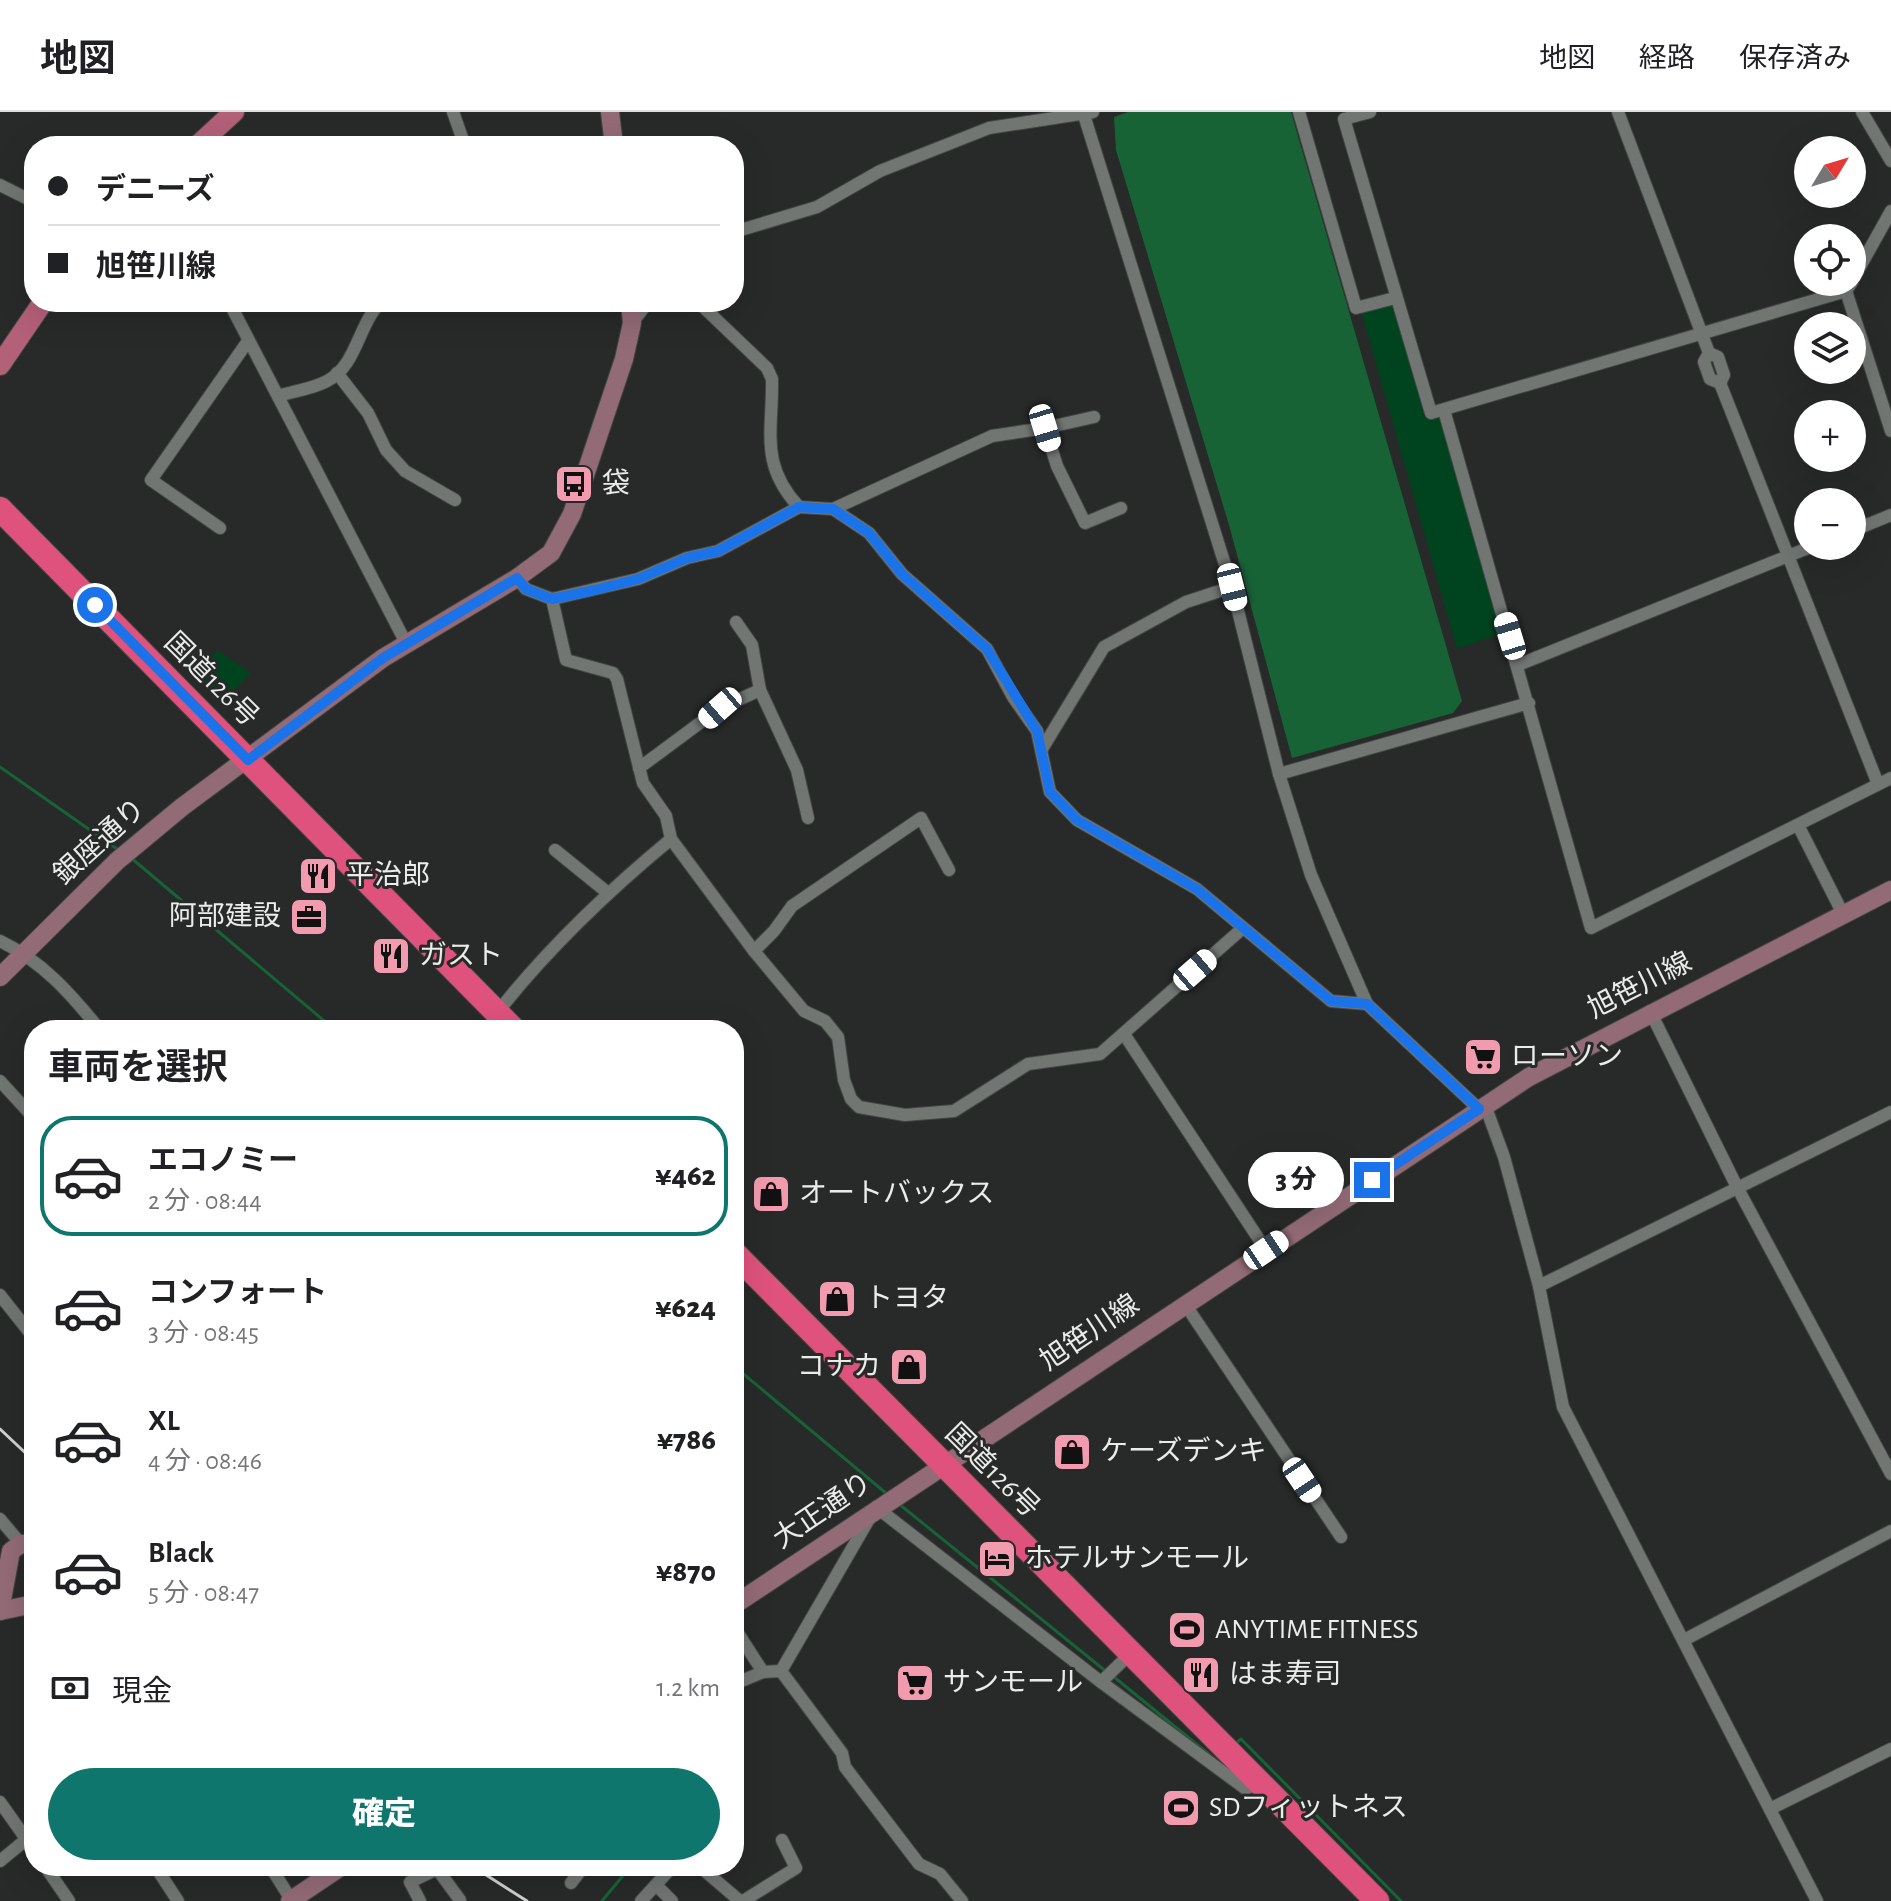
<!DOCTYPE html>
<html lang="ja">
<head>
<meta charset="utf-8">
<style>
	:root { --surface:#fff; --page:#f2f2f2; --text:#202124; --muted:#757577; --line:#e0e0e0; --accent:#0f766e }
	body { margin:0; font-family:"Alegreya Sans","Noto Sans JP",sans-serif; background:var(--page); color:var(--text); height:100vh; display:flex; flex-direction:column; font-size:30px; white-space:nowrap }
	* { box-sizing:border-box; margin:0 }
	p { font-size:26px; color:var(--muted) }
	.icon { flex:none; width:44px; height:44px; fill:none; stroke:currentColor; stroke-width:2; stroke-linecap:round; stroke-linejoin:round }
	.map { position:relative; flex:1; overflow:hidden }
	.side { position:absolute; left:24px; top:908px; width:720px; height:856px; display:flex; flex-direction:column; background:var(--surface); border-radius:32px; box-shadow:0 8px 32px #0002 }
	.side>* { flex:none }
	.guide { position:absolute; left:24px; top:24px; width:720px; height:176px; border-radius:32px; box-shadow:0 8px 32px #0002; display:grid; align-content:center; height:176px; padding:0 24px; background:var(--surface) }
	.needle { width:52px; rotate:52deg }
	.tools { position:absolute; left:1794px; top:24px; display:grid; gap:16px }
	.tools a { display:grid; place-items:center; width:72px; height:72px; border-radius:50%; background:var(--surface); box-shadow:0 8px 32px #0002; font-size:40px }
	.end { position:absolute; width:36px; height:36px; margin:-18px; border:10px solid #1a73e8; background:#fff; box-shadow:0 0 0 4px #fff }
	.from { border-radius:50% }
	.bubble { position:absolute; height:56px; border-radius:28px; background:var(--surface); box-shadow:0 8px 32px #0002; font-size:26px; font-weight:800; line-height:56px; text-align:center }
	.car { position:absolute; width:24px; height:48px; margin:-24px -12px; border-radius:10px; box-shadow:0 0 6px 2px #0007; background:linear-gradient(#fff 24%,#345 0 40%,#fff 0 76%,#345 0 86%,#fff 0) }
	.guide b { display:flex; align-items:center; gap:28px; height:76px; font-size:30px }
	.guide b+b { border-top:2px solid var(--line) }
	.guide i { width:20px; height:20px; background:var(--text) }
	ul { padding:0; list-style:none }
	li { display:flex; align-items:center; gap:24px; height:120px; margin:0 16px 12px; padding:0 8px; border:4px solid transparent; border-radius:32px }
	li div { flex:1 }
	li b { display:block; font-size:30px }
	li em { font-style:normal; font-weight:800 }
	li.active { border-color:var(--accent) }
	li>.icon { width:72px; height:72px; stroke-width:1.5 }
	h2 { padding:0 24px; font-size:36px; line-height:96px }
	.pay { display:flex; align-items:center; gap:20px; height:88px; padding:0 24px; font-size:30px }
	.pay p { margin-inline-start:auto }
	.primary-button { display:flex; gap:16px; margin-top:auto; padding:16px 24px }
	.primary-button a { flex:1; height:92px; border-radius:48px; background:var(--accent); color:#fff; font-size:32px; font-weight:800; line-height:92px; text-align:center }
	header { display:flex; align-items:center; gap:48px; box-sizing:border-box; height:112px; padding:0 40px; background:var(--surface); border-bottom:2px solid var(--line) }
	header strong { font-size:38px }
	nav { display:flex; gap:44px; margin-inline-start:auto; font-size:28px }
	.map>svg:first-child { display:block }
	.green { fill:#00431f }
	.water { fill:#176336 }
	.lines { fill:none; stroke-linecap:round; stroke-linejoin:round }
	.stream { stroke:#176336; stroke-width:3 }
	.street-casing { stroke:#444745; stroke-width:14 }
	.secondary-casing { stroke:#444745; stroke-width:20 }
	.primary-casing { stroke:#444745; stroke-width:22 }
	.highway-casing { stroke:#444745; stroke-width:26 }
	.street { stroke:#727673; stroke-width:12 }
	.secondary { stroke:#936b76; stroke-width:18 }
	.primary { stroke:#b36079; stroke-width:20 }
	.highway { stroke:#df527d; stroke-width:24 }
	.rail { stroke:#cfd1cf; stroke-width:3 }
	.route { stroke:#1a73e8; stroke-width:10 }
	.labels { text-anchor:middle; dominant-baseline:central; stroke-width:6; stroke-linejoin:round; paint-order:stroke }
	.poi-label { font-size:28px; fill:#eaecea; stroke:#272a28; text-anchor:start }
	.street-label { font-size:28px; fill:#eaecea; stroke:#272a28 }
</style>
</head>
<body>
<header>
<strong>地図</strong>
<nav><a>地図</a><a>経路</a><a>保存済み</a></nav>
</header>
<div class="map">
<svg width="1891" height="1789" viewBox="0 0 1891 1789">
	<rect width="100%" height="100%" fill="#272a28"/>
	<!-- green -->
	<g class="green">
		<polygon points="1392,191 1428,306 1441,303 1502,521 1457,537 1361,199"/>
		<polygon points="217,538 251,561 227,586 199,565"/>
	</g>
	<!-- water -->
	<polygon class="water" points="1128,0 1291,0 1462,589 1453,601 1292,646 1229,413 1116,38 1114,5"/>
	<g class="lines">
		<!-- stream -->
		<g class="stream">
			<polyline points="0,655 120,739"/>
			<polyline points="130,745 335,918"/>
			<polyline points="734,1254 887,1382"/>
			<polyline points="899,1392 1108,1561"/>
			<polyline points="1114,1565 1211,1644"/>
			<polyline points="1234,1633 1241,1627 1401,1789"/>
			<polyline points="602,1789 631,1754"/>
		</g>
		<!-- street casing -->
		<g class="street-casing">
			<g id="street">
				<polyline points="453,0 465,34"/>
				<polyline points="1083,0 1232,475 1279,662 1311,763 1367,892 1479,997"/>
				<polyline points="1299,0 1356,196 1395,186"/>
				<polyline points="1370,0 1344,7 1431,301 1846,179 1852,170"/>
				<polyline points="1618,0 1709,241 1718,245 1724,263 1720,271 1710,267 1704,250 1709,241"/>
				<polyline points="1862,0 1891,49"/>
				<polyline points="0,73 34,90"/>
				<polyline points="734,120 817,95 880,59 989,16 1093,0"/>
				<polyline points="1852,169 1891,99"/>
				<polyline points="1846,179 1891,319"/>
				<polyline points="229,190 406,531"/>
				<path d="M698 190 767 256 772 267C773 319 759 352 799 395"/>
				<polyline points="632,211 648,190"/>
				<polyline points="337,261 368,301 386,338 405,359 455,388"/>
				<polyline points="1720,271 1878,672"/>
				<path d="M278 284C293 279 313 277 327 269 357 254 358 212 381 190"/>
				<polyline points="1444,298 1591,816 1891,666"/>
				<polyline points="1094,305 1045,316 1057,354 1085,411 1121,396"/>
				<polyline points="833,397 869,421 902,462 987,537 1013,585 1037,619 1050,680 1077,708 1197,777 1331,889 1367,892"/>
				<polyline points="220,416 151,368 248,229"/>
				<polyline points="1852,419 1891,403"/>
				<polyline points="517,466 526,477 552,487 638,467 687,446 718,439 799,395 833,397 992,324 1045,316"/>
				<polyline points="552,487 566,548 613,561 617,567 643,671 666,704 671,727 754,839 804,899 825,909 838,925 844,968 851,987 859,995 905,1003 954,999 1028,952 1100,942 1243,816"/>
				<polyline points="736,510 752,533 760,578 797,658 808,706"/>
				<polyline points="1518,553 1813,434"/>
				<polyline points="1042,637 1104,535 1186,490 1232,475"/>
				<polyline points="639,656 720,596 760,578"/>
				<polyline points="1279,662 1529,591"/>
				<polyline points="1798,713 1843,802"/>
				<polyline points="555,738 608,781"/>
				<path d="M0 829C42 849 71 882 100 918"/>
				<polyline points="754,839 774,819 792,794 921,706 949,758"/>
				<polyline points="1650,899 1737,1075 1891,1362"/>
				<path d="M497 901C548 836 607 780 671 727"/>
				<polyline points="1124,922 1266,1138"/>
				<polyline points="0,969 34,1006"/>
				<polyline points="1485,993 1504,1045 1539,1174 1563,1295 1817,1789"/>
				<polyline points="1539,1174 1891,1000"/>
				<polyline points="0,1183 34,1226"/>
				<polyline points="1185,1192 1341,1425"/>
				<polyline points="0,1407 21,1432"/>
				<polyline points="734,1515 763,1560"/>
				<polyline points="1684,1528 1891,1419"/>
				<polyline points="781,1559 842,1641 845,1655 919,1752 940,1762 962,1789"/>
				<polyline points="1101,1570 1131,1541"/>
				<polyline points="734,1572 763,1560 781,1559 876,1395 1101,1570 1246,1677 1259,1670"/>
				<polyline points="0,1690 34,1738"/>
				<polyline points="1770,1697 1891,1637"/>
				<polyline points="0,1749 34,1721"/>
				<polyline points="45,1754 69,1789"/>
				<polyline points="155,1754 178,1789"/>
				<polyline points="270,1754 292,1789"/>
				<polyline points="435,1754 460,1788"/>
				<polyline points="699,1754 740,1789"/>
				<polyline points="571,1771 584,1754"/>
				<polyline points="656,1773 672,1789"/>
				<polyline points="420,1789 410,1770 437,1757"/>
				<polyline points="641,1789 673,1754"/>
				<polyline points="743,1789 796,1756 782,1728"/>
			</g>
		</g>
		<!-- secondary casing -->
		<g class="secondary-casing">
			<g id="secondary">
				<polyline points="610,0 614,34"/>
				<polyline points="0,865 117,749 182,695 383,546 517,466 551,441 572,402 624,247 632,211 630,190"/>
				<polyline points="734,1493 1529,965 1891,778"/>
				<polyline points="0,1499 11,1439 21,1432 34,1432"/>
				<polyline points="0,1499 34,1492"/>
				<polyline points="290,1789 342,1754"/>
			</g>
		</g>
		<!-- primary casing -->
		<g class="primary-casing">
			<g id="primary">
				<polyline points="197,34 234,0"/>
				<polyline points="0,253 43,190"/>
			</g>
		</g>
		<!-- highway casing -->
		<g class="highway-casing">
			<g id="highway">
				<polyline points="0,397 514,918"/>
				<polyline points="734,1141 1377,1789"/>
			</g>
		</g>
		<!-- street -->
		<use href="#street" class="street"/>
		<!-- secondary -->
		<use href="#secondary" class="secondary"/>
		<!-- primary -->
		<use href="#primary" class="primary"/>
		<!-- highway -->
		<use href="#highway" class="highway"/>
		<!-- rail -->
		<g class="rail">
			<polyline points="0,1317 34,1349"/>
			<polyline points="472,1754 527,1789"/>
		</g>
	</g>
	<g class="lines">
		<!-- route -->
		<polyline class="route" points="95,493 248,648 383,546 517,466 526,477 552,487 595,478 638,467 687,446 718,439 799,395 833,397 869,421 902,462 987,537 1037,619 1050,680 1077,708 1197,777 1331,889 1367,892 1479,997 1372,1068"/>
	</g>
	<!-- icons -->
	<defs>
		<g id="bus-square" transform="scale(2)"><rect x="-9" y="-9" width="18" height="18" rx="4" fill="#f29aae" stroke="#272a28"/><path d="M-5-6H5V4H4V6H2V4H-2V6H-4V4H-5ZM-3.5-4V0h7V-4ZM-3.5 1.2v1.5H-2V1.2ZM2 1.2v1.5H3.5V1.2Z" fill="#111"/></g>
		<g id="restaurant-square" transform="scale(2)"><rect x="-9" y="-9" width="18" height="18" rx="4" fill="#f29aae" stroke="#272a28"/><path d="M-5-6h1v4h1v-4h1v4h1v-4h1v5L-1.5 .5V6h-2V.5L-5-1ZM5-6V6H3V1.5H1.5Q1.5-4 5-6Z" fill="#111"/></g>
		<g id="office-square" transform="scale(2)"><rect x="-9" y="-9" width="18" height="18" rx="4" fill="#f29aae" stroke="#272a28"/><path d="M-6-3h4V-5.5h4V-3h4V5H-6ZM-1-4.5V-3h2v-1.5ZM-6 0V1H6V0Z" fill="#111"/></g>
		<g id="supermarket-square" transform="scale(2)"><rect x="-9" y="-9" width="18" height="18" rx="4" fill="#f29aae" stroke="#272a28"/><path d="M-6-5.5h2.5l.6 2H6L4.5 2H-2.5L-4.4-4H-6ZM-1.5 3.2a1.3 1.3 0 1 0 .1 0ZM3 3.2a1.3 1.3 0 1 0 .1 0Z" fill="#111"/></g>
		<g id="shop-square" transform="scale(2)"><rect x="-9" y="-9" width="18" height="18" rx="4" fill="#f29aae" stroke="#272a28"/><path d="M-5-2.5h2.3a2.7 3.5 0 0 1 5.4 0H5L5.5 6h-11ZM-1.5-2.5h3a1.5 2.3 0 0 0-3 0Z" fill="#111"/></g>
		<g id="hotel-square" transform="scale(2)"><rect x="-9" y="-9" width="18" height="18" rx="4" fill="#f29aae" stroke="#272a28"/><path d="M-6-4.5h1.5V1H6V5H4.5V3h-9V5H-6ZM-4 0a1.8 1.8 0 1 1 3.6 0ZM.5 0V-2.5h3Q6-2.5 6 0Z" fill="#111"/></g>
		<g id="stadium-square" transform="scale(2)"><rect x="-9" y="-9" width="18" height="18" rx="4" fill="#f29aae" stroke="#272a28"/><path d="M0-5a6.5 5 0 1 0 0 10a6.5 5 0 1 0 0-10ZM-3.5-1.8h7v3.6h-7Z" fill="#111"/></g>
	</defs>
	<g fill-rule="evenodd">
		<use href="#bus-square" x="574" y="372"/>
		<use href="#restaurant-square" x="318" y="764"/>
		<use href="#office-square" x="309" y="805"/>
		<use href="#restaurant-square" x="391" y="844"/>
		<use href="#supermarket-square" x="1483" y="945"/>
		<use href="#shop-square" x="771" y="1082"/>
		<use href="#shop-square" x="837" y="1187"/>
		<use href="#shop-square" x="909" y="1255"/>
		<use href="#shop-square" x="1072" y="1340"/>
		<use href="#hotel-square" x="997" y="1447"/>
		<use href="#stadium-square" x="1187" y="1518"/>
		<use href="#restaurant-square" x="1201" y="1563"/>
		<use href="#supermarket-square" x="915" y="1571"/>
		<use href="#stadium-square" x="1181" y="1696"/>
	</g>
	<g class="labels">
		<!-- poi labels -->
		<g class="poi-label">
			<text x="602" y="372">袋</text>
			<text x="346" y="764">平治郎</text>
			<text x="281" y="805" text-anchor="end">阿部建設</text>
			<text x="419" y="844">ガスト</text>
			<text x="1511" y="945">ローソン</text>
			<text x="799" y="1082">オートバックス</text>
			<text x="865" y="1187">トヨタ</text>
			<text x="881" y="1255" text-anchor="end">コナカ</text>
			<text x="1100" y="1340">ケーズデンキ</text>
			<text x="1025" y="1447">ホテルサンモール</text>
			<text x="1215" y="1518">ANYTIME FITNESS</text>
			<text x="1229" y="1563">はま寿司</text>
			<text x="943" y="1571">サンモール</text>
			<text x="1209" y="1696">SDフィットネス</text>
		</g>
		<!-- street labels -->
		<g class="street-label">
			<text transform="translate(211 568) rotate(45)">国道126号</text>
			<text transform="translate(100 730) rotate(-42)">銀座通り</text>
			<text transform="translate(1640 874) rotate(-27)">旭笹川線</text>
			<text transform="translate(1090 1221) rotate(-34)">旭笹川線</text>
			<text transform="translate(992 1359) rotate(45)">国道126号</text>
			<text transform="translate(823 1399) rotate(-34)">大正通り</text>
		</g>
	</g>
</svg>
<div class="tools">
<a><svg class="needle" viewBox="-14 -14 28 28"><path d="M0-13l5 13h-10z" fill="#e53935"/><path d="M0 13l5-13h-10z" fill="#757577"/></svg></a>
<a><svg class="icon" aria-label="locate" viewBox="0 0 24 24"><circle cx="12" cy="12" r="6"/><path d="M12 2v4M12 18v4M2 12h4M18 12h4"/></svg></a>
<a><svg class="icon" aria-label="layers" viewBox="0 0 24 24"><path d="M12 4l9 5-9 5-9-5zM3 14l9 5 9-5"/></svg></a>
<a>+</a>
<a>−</a>
</div>
<i class="end from" style="left:95px;top:493px"></i>
<i class="end" style="left:1372px;top:1068px"></i>
<div class="bubble" style="left:1248px;top:1040px;width:96px">3 分</div>
<i class="car" style="left:1045px;top:316px;rotate:163deg"></i>
<i class="car" style="left:1232px;top:475px;rotate:166deg"></i>
<i class="car" style="left:1510px;top:524px;rotate:343deg"></i>
<i class="car" style="left:720px;top:596px;rotate:229deg"></i>
<i class="car" style="left:1195px;top:858px;rotate:49deg"></i>
<i class="car" style="left:1266px;top:1138px;rotate:56deg"></i>
<i class="car" style="left:1302px;top:1368px;rotate:146deg"></i>
<div class="guide">
<b><i class="from"></i>デニーズ</b>
<b><i></i>旭笹川線</b>
</div>
<section class="side">
<h2>車両を選択</h2>
<ul>
<li class="active"><svg class="icon" aria-label="car" viewBox="0 0 24 24"><path d="M5 17H2v-5l4-1 3-4h7l3 4 3 1v5h-3M9 17h6M6 11h13"/><circle cx="7" cy="17" r="2"/><circle cx="17" cy="17" r="2"/></svg><div><b>エコノミー</b><p>2 分 · 08:44</p></div><em>¥462</em></li>
<li><svg class="icon" aria-label="car" viewBox="0 0 24 24"><path d="M5 17H2v-5l4-1 3-4h7l3 4 3 1v5h-3M9 17h6M6 11h13"/><circle cx="7" cy="17" r="2"/><circle cx="17" cy="17" r="2"/></svg><div><b>コンフォート</b><p>3 分 · 08:45</p></div><em>¥624</em></li>
<li><svg class="icon" aria-label="car" viewBox="0 0 24 24"><path d="M5 17H2v-5l4-1 3-4h7l3 4 3 1v5h-3M9 17h6M6 11h13"/><circle cx="7" cy="17" r="2"/><circle cx="17" cy="17" r="2"/></svg><div><b>XL</b><p>4 分 · 08:46</p></div><em>¥786</em></li>
<li><svg class="icon" aria-label="car" viewBox="0 0 24 24"><path d="M5 17H2v-5l4-1 3-4h7l3 4 3 1v5h-3M9 17h6M6 11h13"/><circle cx="7" cy="17" r="2"/><circle cx="17" cy="17" r="2"/></svg><div><b>Black</b><p>5 分 · 08:47</p></div><em>¥870</em></li>
</ul>
<div class="pay"><svg class="icon" aria-label="cash" viewBox="0 0 24 24"><path d="M3 7h18v10H3z"/><circle cx="12" cy="12" r="2"/></svg>現金<p>1.2 km</p></div>
<div class="primary-button"><a>確定</a></div>
</section>
</div>
</body>
</html>
